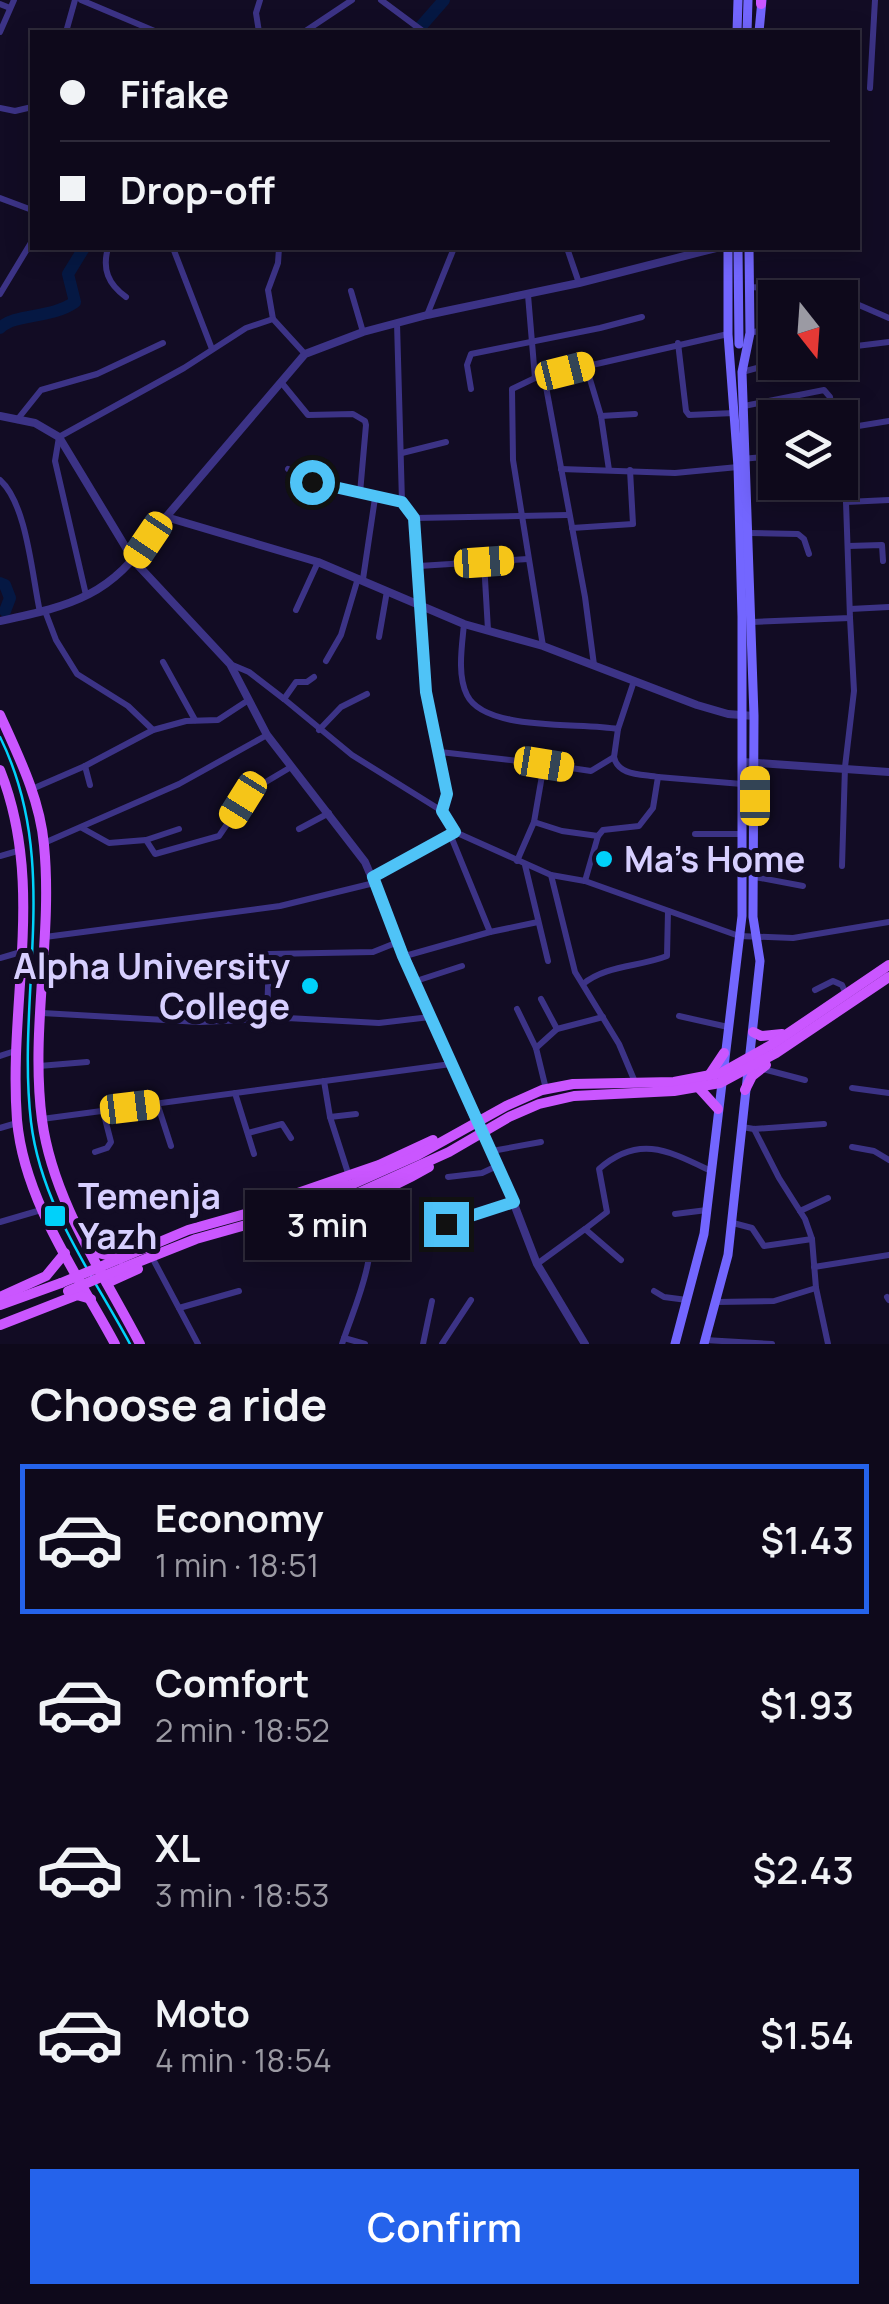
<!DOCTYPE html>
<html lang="en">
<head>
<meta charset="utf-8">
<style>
	:root { --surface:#0e091b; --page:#171224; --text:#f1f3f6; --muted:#9b9aa3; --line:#2e2a3a; --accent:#2563eb }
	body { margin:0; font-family:Manrope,sans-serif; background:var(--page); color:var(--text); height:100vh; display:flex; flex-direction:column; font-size:38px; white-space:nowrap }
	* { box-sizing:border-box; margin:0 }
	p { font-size:32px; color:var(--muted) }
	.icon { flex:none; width:55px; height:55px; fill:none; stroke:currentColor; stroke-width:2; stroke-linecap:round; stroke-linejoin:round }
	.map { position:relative; height:1344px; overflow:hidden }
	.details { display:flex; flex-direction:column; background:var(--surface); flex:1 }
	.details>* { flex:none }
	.banner { position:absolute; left:30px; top:30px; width:830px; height:220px; border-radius:0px; box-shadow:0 5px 25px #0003,0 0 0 2px var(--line); display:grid; align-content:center; height:220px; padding:0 30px; background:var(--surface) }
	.needle { width:65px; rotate:163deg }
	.buttons { position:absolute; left:758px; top:280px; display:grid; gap:20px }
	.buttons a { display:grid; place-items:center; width:100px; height:100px; border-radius:0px; background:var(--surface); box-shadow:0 5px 25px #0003,0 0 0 2px var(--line); font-size:50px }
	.end { position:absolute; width:45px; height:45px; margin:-22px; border:12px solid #4fc3f7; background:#111; box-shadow:0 0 0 5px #111 }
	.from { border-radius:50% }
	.bubble { position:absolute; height:70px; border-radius:0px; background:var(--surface); box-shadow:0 5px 25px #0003,0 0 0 2px var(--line); font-size:32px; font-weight:600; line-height:70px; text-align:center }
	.car { position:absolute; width:30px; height:60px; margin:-30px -15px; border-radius:12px; box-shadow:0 0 8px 2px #0007; background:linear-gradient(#f5c518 24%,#345 0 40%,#f5c518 0 76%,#345 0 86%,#f5c518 0) }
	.banner b { display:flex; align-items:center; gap:35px; height:95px; font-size:38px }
	.banner b+b { border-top:2px solid var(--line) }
	.banner i { width:25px; height:25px; background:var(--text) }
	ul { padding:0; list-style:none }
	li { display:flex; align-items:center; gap:30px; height:150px; margin:0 20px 15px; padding:0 10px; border:5px solid transparent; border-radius:0px }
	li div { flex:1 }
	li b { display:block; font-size:38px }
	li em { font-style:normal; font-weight:600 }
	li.on { border-color:var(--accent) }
	li>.icon { width:90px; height:90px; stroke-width:1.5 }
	h2 { padding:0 30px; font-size:45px; line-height:120px }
	.primary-button { display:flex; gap:20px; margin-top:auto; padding:20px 30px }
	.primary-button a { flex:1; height:115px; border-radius:0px; background:var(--accent); color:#fff; font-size:40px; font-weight:600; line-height:115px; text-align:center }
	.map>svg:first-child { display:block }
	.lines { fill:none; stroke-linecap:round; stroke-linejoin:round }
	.river { stroke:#051843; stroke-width:12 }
	.minor { stroke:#3c3386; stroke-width:6 }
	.tertiary { stroke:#3c3386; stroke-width:8 }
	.secondary { stroke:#7366ff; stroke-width:9 }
	.primary { stroke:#ca56ff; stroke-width:10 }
	.tram { stroke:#00d1fa; stroke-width:2.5 }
	.primary-bridge { stroke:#ca56ff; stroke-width:10 }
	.route { stroke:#4fc3f7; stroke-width:12 }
	.poi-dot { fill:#00d1fa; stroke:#120c24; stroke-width:4 }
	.labels { text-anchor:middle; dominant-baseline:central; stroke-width:10; stroke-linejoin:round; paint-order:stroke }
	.poi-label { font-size:35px; font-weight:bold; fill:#d7cfff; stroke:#120c24; text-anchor:start }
</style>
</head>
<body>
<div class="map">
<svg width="889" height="1344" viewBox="0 0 889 1344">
	<rect width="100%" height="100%" fill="#120c24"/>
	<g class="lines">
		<!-- river -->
		<g class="river">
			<polyline points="416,32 444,0"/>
			<path d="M0 328C15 313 51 319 75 302L68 274 84 248"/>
			<polyline points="0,583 5,585 10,598 5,611"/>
		</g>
		<!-- minor -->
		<g class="minor">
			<polyline points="81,0 157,32"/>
			<polyline points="381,0 424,32"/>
			<polyline points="0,4 10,8"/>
			<polyline points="0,32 14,0"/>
			<polyline points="66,32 75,0"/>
			<polyline points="259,32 256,13 260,0"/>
			<polyline points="304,32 352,0"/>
			<polyline points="870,88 875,0"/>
			<polyline points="0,108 15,111 32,107"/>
			<polyline points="0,198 32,210"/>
			<path d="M108 248C102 269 108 284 126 297"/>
			<polyline points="173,248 212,349"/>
			<polyline points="567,248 579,283"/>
			<polyline points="749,287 819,291 846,288 852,302 889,318"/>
			<polyline points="351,291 363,332"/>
			<polyline points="0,294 32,241"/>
			<polyline points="528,295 535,378"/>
			<polyline points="427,315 454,248"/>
			<polyline points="273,319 268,290 278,263 279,248"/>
			<polyline points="397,323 402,502"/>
			<polyline points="750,333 775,327"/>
			<polyline points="678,343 686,411 689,415 734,413"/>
			<polyline points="840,348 889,342"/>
			<polyline points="586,366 601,416 609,470"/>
			<polyline points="742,372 779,362"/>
			<polyline points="544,376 585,597 594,665"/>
			<polyline points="281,382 308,415 353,414 365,421 366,425 360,493 312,482 288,469"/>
			<polyline points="471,389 467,365 471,354 600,328 642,317"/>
			<polyline points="744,406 824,390 830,397 833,418"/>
			<polyline points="601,416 635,414"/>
			<polyline points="17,420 41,390 97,374 163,343"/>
			<polyline points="840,429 889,421"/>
			<polyline points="402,453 446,442"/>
			<polyline points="741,459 775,456"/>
			<polyline points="561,469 675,473 738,467"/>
			<path d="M0 480C27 504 32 576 40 612"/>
			<polyline points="360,493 402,502 414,518 568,515"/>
			<polyline points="846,502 889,500"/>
			<polyline points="414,518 419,566"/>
			<polyline points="572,528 633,524 630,470"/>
			<polyline points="749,533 798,534 804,539 809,554"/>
			<polyline points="848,546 882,545 883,561"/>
			<polyline points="484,562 488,630"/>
			<polyline points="363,579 375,498"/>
			<polyline points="86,595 55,461 59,437 184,368 246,328 273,319 305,354"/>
			<polyline points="850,609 889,607"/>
			<polyline points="296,610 318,562"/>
			<polyline points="45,611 56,640 77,674 128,706 153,730"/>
			<polyline points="752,622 850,618 846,502 840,445"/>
			<path d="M464 624C462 646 457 675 467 695 485 732 581 722 618 729L634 681"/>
			<polyline points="379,637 387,591"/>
			<polyline points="543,646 513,460 512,389 535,378 728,334"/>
			<polyline points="326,661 341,635 358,578"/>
			<polyline points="163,662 195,720"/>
			<polyline points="230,664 249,672 284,699 352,755 442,811 455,832 551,875 585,881 739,936 793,938 889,922"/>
			<polyline points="284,699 296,682 307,682 314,677"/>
			<polyline points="319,730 341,707 367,694"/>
			<polyline points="440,752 544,764 534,822"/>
			<polyline points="614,757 618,729"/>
			<path d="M544 764 591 771 614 757C618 776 642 774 658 777"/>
			<polyline points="85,766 90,785"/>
			<polyline points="32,789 85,766 153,730 186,721 218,720 247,701"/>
			<polyline points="442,811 447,794 426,692 419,566 528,559"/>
			<polyline points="82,828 109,843 146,840 155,854 219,836 249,792 291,767"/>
			<polyline points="299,829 329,813"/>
			<polyline points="695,834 742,834"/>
			<polyline points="146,840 179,829"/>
			<polyline points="44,843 179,784 267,735"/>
			<polyline points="0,856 21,850"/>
			<polyline points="517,861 534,822 562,831 598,836 603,830 639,826 653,808 658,777 742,784"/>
			<polyline points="525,865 548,961"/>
			<polyline points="842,866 845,767 854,691 850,618"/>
			<polyline points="551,875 575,972 619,1044 635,1082"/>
			<polyline points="373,877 454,832"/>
			<polyline points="755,877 803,886"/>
			<polyline points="585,881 598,836"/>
			<polyline points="490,932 538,922"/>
			<polyline points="45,937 280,906 374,883"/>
			<polyline points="405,956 490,932 450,834"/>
			<polyline points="0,958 21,952"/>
			<polyline points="416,981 462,966"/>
			<path d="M583 984C606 965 639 967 667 956L668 911"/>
			<polyline points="815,990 833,981 842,985 846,994"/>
			<polyline points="541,999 557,1029"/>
			<polyline points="517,1009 536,1048 546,1089"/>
			<polyline points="42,1013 200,1022 287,1018 379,1023 430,1017"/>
			<polyline points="679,1016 728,1027"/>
			<polyline points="267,1019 269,954 373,952 398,942"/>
			<polyline points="536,1048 557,1029 603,1017"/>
			<polyline points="0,1056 15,1051"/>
			<polyline points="39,1066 87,1062"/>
			<polyline points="763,1069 805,1080"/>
			<polyline points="324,1081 330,1117 349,1176"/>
			<polyline points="852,1088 889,1093"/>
			<polyline points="235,1093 254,1154"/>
			<polyline points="157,1103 171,1146"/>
			<polyline points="330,1117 356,1114"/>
			<polyline points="42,1119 451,1064"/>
			<polyline points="742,1127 754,1129 824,1124"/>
			<polyline points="0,1128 17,1123"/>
			<polyline points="754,1129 779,1178 805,1219 812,1239"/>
			<polyline points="248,1133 282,1124 291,1138"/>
			<polyline points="852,1147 874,1151 889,1160"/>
			<polyline points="492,1151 541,1142"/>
			<polyline points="95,1152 107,1148 111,1142 103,1111"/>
			<polyline points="448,1177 482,1173 499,1165"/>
			<polyline points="800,1211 828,1198"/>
			<polyline points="675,1214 707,1210"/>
			<polyline points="0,1222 41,1210"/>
			<polyline points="733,1223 752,1228 764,1246 812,1239 816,1288 828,1344"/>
			<polyline points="446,1224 513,1202"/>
			<path d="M585 1229 607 1212 599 1169C639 1134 669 1151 711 1171"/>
			<polyline points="154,1261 198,1344"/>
			<polyline points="537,1264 585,1229 621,1260"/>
			<polyline points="814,1267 889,1255"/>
			<polyline points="654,1291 664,1297 687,1300"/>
			<polyline points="887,1297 889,1300"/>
			<polyline points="716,1302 774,1301 816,1288"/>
			<polyline points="179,1308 239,1291"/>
			<polyline points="344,1338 365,1344"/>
			<polyline points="705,1340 772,1344"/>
			<path d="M342 1344C360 1291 380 1256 365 1199"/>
			<polyline points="423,1344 432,1301"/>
			<polyline points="442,1344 471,1300"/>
		</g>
		<!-- tertiary -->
		<g class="tertiary">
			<polyline points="0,416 35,423 59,437 134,561 230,664 267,735 365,862 481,1134 499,1165 537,1264 585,1344"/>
			<polyline points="166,517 318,562 464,624 543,646 697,705 728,714 754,716"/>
			<path d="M0 621C74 605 111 596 155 530L305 354 363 332 427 315 579 283 716 248"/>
			<polyline points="743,762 889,772"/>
		</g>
		<!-- secondary -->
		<g class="secondary">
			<polyline points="737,32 738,0"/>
			<polyline points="747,32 748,0"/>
			<polyline points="759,32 762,0"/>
			<polyline points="738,248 739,344"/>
			<polyline points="675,1344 704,1234 742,916 742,617 738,467 728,334 728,248"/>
			<polyline points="704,1344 728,1255 760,961 753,917 754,716 742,372 750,333 749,248"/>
		</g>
		<!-- primary -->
		<g class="primary">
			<polyline points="761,0 761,4"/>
			<path d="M0 715C19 757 40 799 44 845 53 936 30 1029 42 1120 53 1201 103 1273 140 1344"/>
			<path d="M0 770C46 885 8 1001 17 1120 24 1201 78 1275 115 1344"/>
			<polyline points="753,1032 761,1036 782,1034"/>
			<polyline points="710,1074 724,1053"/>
			<polyline points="699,1088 718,1109"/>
			<polyline points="745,1090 752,1076 766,1065"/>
			<polyline points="295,1194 379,1165 433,1140"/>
			<path d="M278 1224C332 1212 381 1195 429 1167"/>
			<polyline points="90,1251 110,1256 127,1249"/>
			<polyline points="119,1259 188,1230 353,1184 418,1155 506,1106 542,1090 573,1084 674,1082 721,1073 771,1045 889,965"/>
			<polyline points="123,1268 196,1239 356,1194 449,1152 509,1117 539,1104 574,1096 674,1091 720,1083 776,1053 889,977"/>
			<polyline points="107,1283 138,1269"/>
			<polyline points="0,1297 46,1276 65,1253"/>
			<polyline points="0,1305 61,1283"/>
			<polyline points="0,1325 77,1295 91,1299"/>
		</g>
		<!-- tram -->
		<path class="tram" d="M0 737C62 862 16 991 31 1122 41 1205 91 1272 130 1344"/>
		<!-- primary-bridge -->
		<g class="primary-bridge">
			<polyline points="61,1283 119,1259"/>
			<polyline points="68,1291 123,1268"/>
		</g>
	</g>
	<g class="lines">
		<!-- route -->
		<polyline class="route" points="312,482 402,502 414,518 426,692 447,794 442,811 455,832 373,877 403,956 514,1202 446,1224"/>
	</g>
	<!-- markers -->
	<g class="poi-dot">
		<circle cx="604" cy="859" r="10"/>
		<circle cx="310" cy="986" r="10"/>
		<rect x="43" y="1204" width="24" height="24" rx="5"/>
	</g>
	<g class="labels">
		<!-- poi labels -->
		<g class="poi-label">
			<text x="624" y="859">Ma's Home</text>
			<text x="290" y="966" text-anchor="end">Alpha University<tspan x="290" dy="40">College</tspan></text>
			<text x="78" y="1196">Temenja<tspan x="78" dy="40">Yazh</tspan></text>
		</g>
	</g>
</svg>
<div class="buttons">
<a><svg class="needle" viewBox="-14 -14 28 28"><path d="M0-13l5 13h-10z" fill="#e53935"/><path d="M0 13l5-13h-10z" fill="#9b9aa3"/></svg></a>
<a><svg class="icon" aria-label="layers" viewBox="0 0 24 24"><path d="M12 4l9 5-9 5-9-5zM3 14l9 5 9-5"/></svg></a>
</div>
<i class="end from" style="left:312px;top:482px"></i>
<i class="end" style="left:446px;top:1224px"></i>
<div class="bubble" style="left:245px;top:1190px;width:165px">3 min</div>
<i class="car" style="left:565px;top:371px;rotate:76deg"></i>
<i class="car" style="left:148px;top:540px;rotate:214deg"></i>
<i class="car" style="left:484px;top:562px;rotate:86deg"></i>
<i class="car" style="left:544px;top:764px;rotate:99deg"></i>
<i class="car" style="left:755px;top:796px;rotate:0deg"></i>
<i class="car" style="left:243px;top:800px;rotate:212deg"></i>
<i class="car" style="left:130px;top:1107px;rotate:83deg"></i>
<div class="banner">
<b><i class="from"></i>Fifake</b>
<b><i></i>Drop-off</b>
</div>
</div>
<section class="details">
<h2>Choose a ride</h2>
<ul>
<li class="on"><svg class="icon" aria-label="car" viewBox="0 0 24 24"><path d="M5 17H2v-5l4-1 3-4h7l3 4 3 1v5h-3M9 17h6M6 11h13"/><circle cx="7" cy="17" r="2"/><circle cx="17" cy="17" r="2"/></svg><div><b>Economy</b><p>1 min · 18:51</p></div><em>$1.43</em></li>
<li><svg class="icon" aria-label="car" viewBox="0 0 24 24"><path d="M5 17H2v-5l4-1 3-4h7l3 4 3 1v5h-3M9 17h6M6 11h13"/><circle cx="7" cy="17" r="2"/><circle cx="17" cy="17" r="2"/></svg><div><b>Comfort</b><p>2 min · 18:52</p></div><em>$1.93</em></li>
<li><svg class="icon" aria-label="car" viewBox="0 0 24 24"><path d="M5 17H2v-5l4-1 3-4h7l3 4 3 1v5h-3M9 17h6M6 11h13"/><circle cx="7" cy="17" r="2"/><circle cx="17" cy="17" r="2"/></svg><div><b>XL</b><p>3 min · 18:53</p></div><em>$2.43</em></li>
<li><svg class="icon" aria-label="car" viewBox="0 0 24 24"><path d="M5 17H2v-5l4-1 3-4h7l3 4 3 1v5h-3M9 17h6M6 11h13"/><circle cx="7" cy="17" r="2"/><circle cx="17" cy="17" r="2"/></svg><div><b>Moto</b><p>4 min · 18:54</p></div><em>$1.54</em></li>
</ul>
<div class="primary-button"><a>Confirm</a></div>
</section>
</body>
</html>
